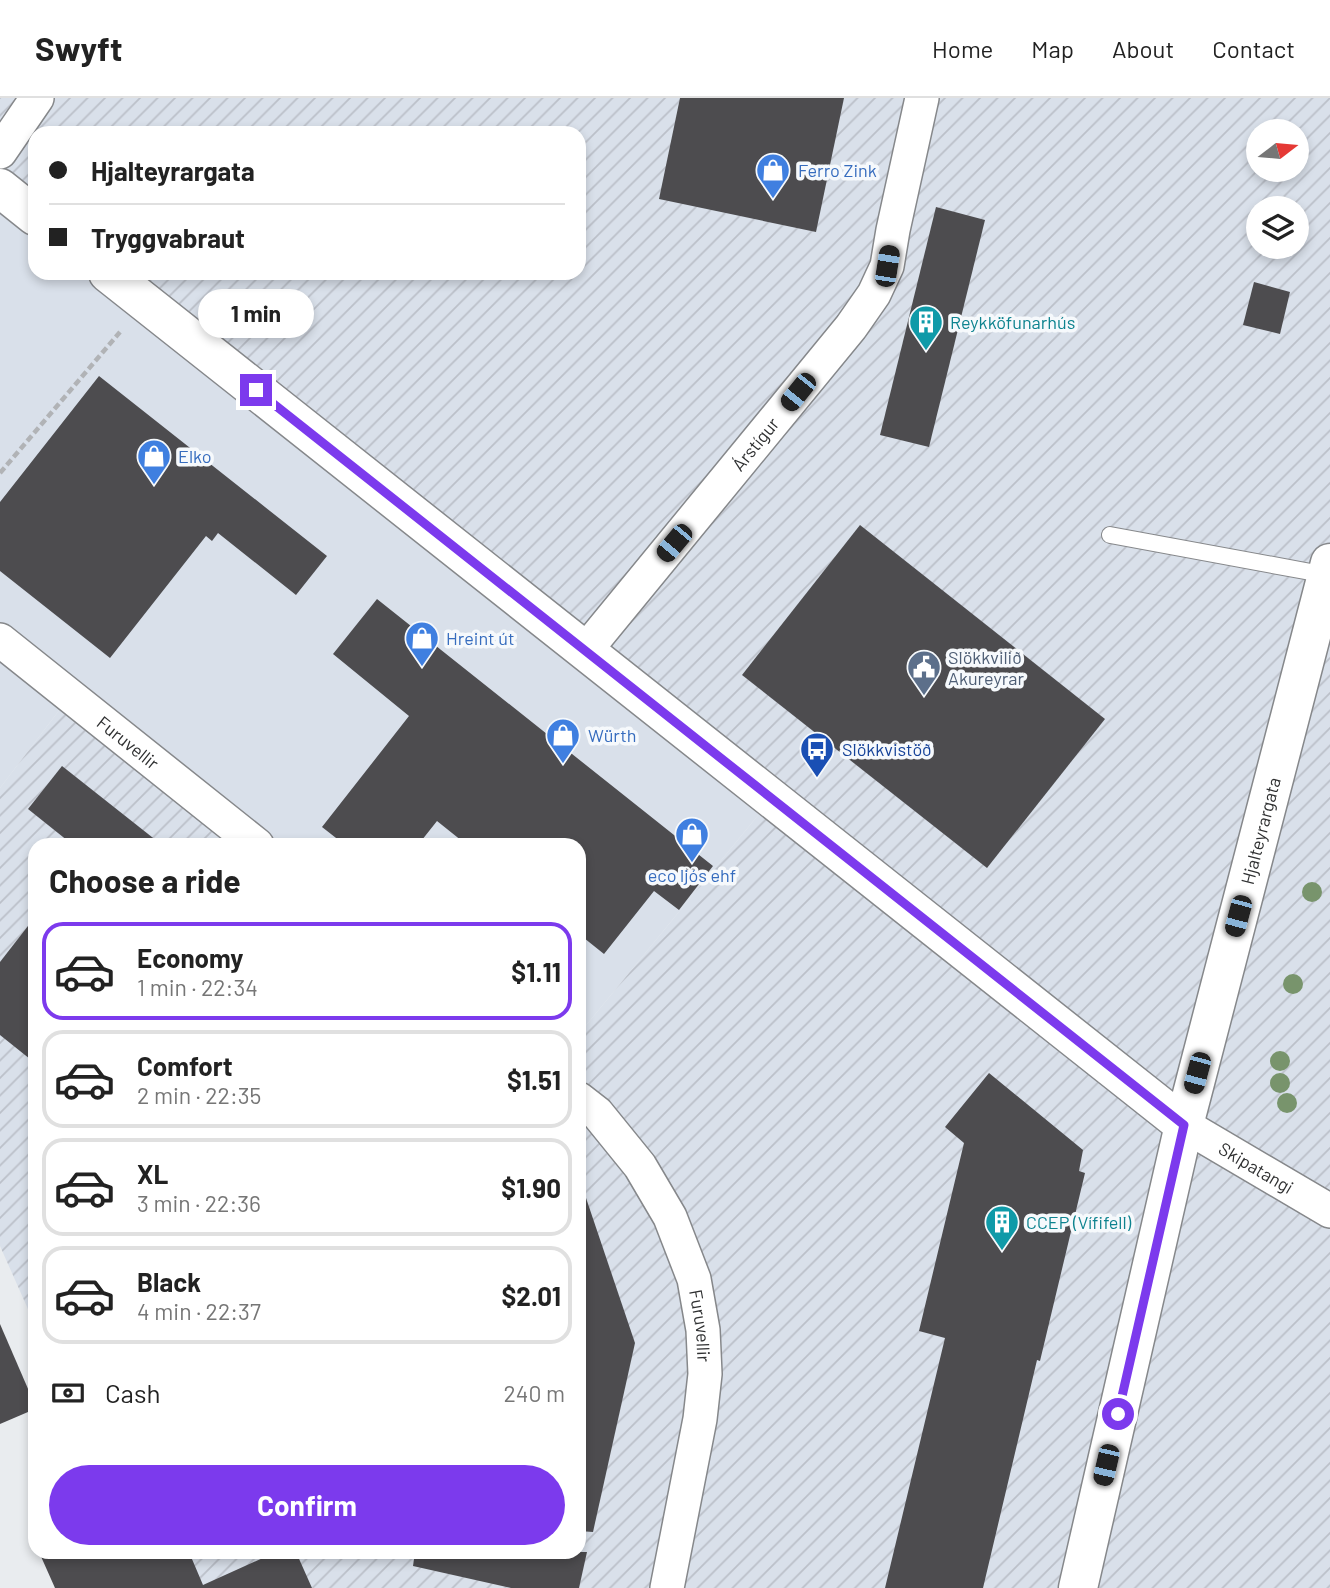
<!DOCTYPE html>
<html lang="en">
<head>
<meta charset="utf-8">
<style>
	:root { --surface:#fff; --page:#f2f2f2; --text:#222; --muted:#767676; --line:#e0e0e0; --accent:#7c3aed }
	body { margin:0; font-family:Barlow,sans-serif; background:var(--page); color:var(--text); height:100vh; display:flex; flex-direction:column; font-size:26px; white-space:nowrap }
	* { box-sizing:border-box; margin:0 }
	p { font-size:23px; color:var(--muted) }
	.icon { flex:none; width:38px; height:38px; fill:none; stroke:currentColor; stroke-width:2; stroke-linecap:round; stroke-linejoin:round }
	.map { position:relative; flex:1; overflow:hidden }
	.panel { position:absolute; left:28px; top:740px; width:558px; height:721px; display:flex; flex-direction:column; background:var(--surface); border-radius:21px; box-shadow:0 4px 10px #0003 }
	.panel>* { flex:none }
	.guide { position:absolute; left:28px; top:28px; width:558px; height:154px; border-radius:21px; box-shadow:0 4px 10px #0003; display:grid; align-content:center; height:154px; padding:0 21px; background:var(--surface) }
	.needle { width:46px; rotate:74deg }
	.tools { position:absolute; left:1246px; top:21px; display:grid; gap:14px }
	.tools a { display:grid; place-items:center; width:63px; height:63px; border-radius:50%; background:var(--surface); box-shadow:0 4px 10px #0003; font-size:35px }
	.end { position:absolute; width:32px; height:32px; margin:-16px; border:9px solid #7c3aed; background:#fff; box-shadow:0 0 0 4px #fff }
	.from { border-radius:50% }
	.bubble { position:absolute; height:49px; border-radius:24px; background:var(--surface); box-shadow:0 4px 10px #0003; font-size:23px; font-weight:700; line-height:49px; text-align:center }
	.car { position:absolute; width:21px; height:42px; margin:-21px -10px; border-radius:9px; box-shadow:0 0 5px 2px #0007; background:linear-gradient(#222 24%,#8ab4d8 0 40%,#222 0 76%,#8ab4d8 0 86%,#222 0) }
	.guide b { display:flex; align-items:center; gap:24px; height:66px; font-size:26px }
	.guide b+b { border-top:2px solid var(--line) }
	.guide i { width:18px; height:18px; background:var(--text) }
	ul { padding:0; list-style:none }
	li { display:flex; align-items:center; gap:21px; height:98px; margin:0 14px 10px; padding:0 7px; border:4px solid var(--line); border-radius:21px }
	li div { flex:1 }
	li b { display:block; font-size:26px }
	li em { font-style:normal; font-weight:700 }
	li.on { border-color:var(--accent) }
	li>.icon { width:63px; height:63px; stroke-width:1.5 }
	h2 { padding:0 21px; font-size:32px; line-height:84px }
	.pay { display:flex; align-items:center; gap:18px; height:77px; padding:0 21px; font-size:26px }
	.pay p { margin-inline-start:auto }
	.button { display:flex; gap:14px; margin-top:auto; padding:14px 21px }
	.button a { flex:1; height:80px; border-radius:42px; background:var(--accent); color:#fff; font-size:28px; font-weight:700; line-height:80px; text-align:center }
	header { display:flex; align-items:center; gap:42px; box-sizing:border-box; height:98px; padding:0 35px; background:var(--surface); border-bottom:2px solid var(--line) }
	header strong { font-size:33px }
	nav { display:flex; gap:38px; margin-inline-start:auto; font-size:24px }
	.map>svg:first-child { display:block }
	.built { fill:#d9e0ea }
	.industrial { fill:url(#industrial-furrows); fill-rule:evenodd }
	.building { fill:#4d4c4f }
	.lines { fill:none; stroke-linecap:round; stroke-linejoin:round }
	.service-casing { stroke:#86888b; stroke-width:18 }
	.minor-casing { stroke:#86888b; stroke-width:36 }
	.tertiary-casing { stroke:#86888b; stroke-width:41 }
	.primary-casing { stroke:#86888b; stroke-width:41 }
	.path { stroke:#b1b3b6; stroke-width:4.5; stroke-dasharray:7 3.5; stroke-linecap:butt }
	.service { stroke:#fff; stroke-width:16 }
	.minor { stroke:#fff; stroke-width:33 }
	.tertiary { stroke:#fff; stroke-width:38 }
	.primary { stroke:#fff; stroke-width:38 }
	.tree { fill:#78946c }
	.route { stroke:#7c3aed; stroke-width:9 }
	.labels { text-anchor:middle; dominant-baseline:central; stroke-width:7; stroke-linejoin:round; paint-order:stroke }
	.shop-label { font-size:18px; fill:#366cbe; stroke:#f6f9fc; text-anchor:start }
	.culture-label { font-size:18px; fill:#0d838f; stroke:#f6f9fc; text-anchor:start }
	.street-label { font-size:18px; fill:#2f3031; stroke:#f6f9fc }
	.service-label { font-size:18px; fill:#4e5e75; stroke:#f6f9fc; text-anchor:start }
	.transit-label { font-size:18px; fill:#164399; stroke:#f6f9fc; text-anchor:start }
</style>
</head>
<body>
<header>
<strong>Swyft</strong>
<nav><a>Home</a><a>Map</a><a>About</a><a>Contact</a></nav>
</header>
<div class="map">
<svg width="1330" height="1490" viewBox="0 0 1330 1490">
	<defs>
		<pattern id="industrial-furrows" width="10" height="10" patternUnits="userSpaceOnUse" patternTransform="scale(1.75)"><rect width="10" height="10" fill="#d9e0ea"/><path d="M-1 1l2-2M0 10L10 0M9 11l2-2" fill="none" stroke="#bbc0c9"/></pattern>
	</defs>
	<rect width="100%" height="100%" fill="#e9ecef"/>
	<!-- built -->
	<polygon class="built" points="0,77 35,104 35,175 128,175 777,694 579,936 579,747 244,747 64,606 0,690"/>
	<!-- industrial -->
	<g class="industrial">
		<path d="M0 0H1330V1490H150L134 1454H579V936L777 694 128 175H579V35H35V104L0 77ZM1258 33H1297V72H1258ZM1258 110H1297V149H1258Z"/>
		<polygon points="64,606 244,747 35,747 35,1227 0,1148 0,690"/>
	</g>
	<!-- building -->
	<g class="building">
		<polygon points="680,0 844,0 816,134 659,101"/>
		<polygon points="936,109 985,122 929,349 880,337"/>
		<polygon points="1254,184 1290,194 1280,236 1243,227"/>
		<polygon points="99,278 327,458 296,497 218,435 212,443 206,438 110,560 0,473 0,404"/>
		<polygon points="860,427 1105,621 987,770 742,577"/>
		<polygon points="377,501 713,768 679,812 654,793 604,856 579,836 579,747 467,747 437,723 418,747 345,747 322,729 409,618 333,556"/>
		<polygon points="62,668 162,747 73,747 28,711"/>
		<polygon points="35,819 35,965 0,937 0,864"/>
		<polygon points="989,975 1083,1052 1079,1073 1085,1075 1040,1263 1037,1262 983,1490 885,1490 945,1240 919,1233 964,1045 945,1029"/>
		<polygon points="585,1097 635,1245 593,1434 579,1433 579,1098"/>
		<polygon points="0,1226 35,1307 35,1311 0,1326"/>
		<polygon points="39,1454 189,1454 203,1487 276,1454 296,1454 312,1490 55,1490"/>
		<polygon points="415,1454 587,1454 579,1490 511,1490 413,1468"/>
	</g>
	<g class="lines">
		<!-- service casing -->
		<g class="service-casing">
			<polyline id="service" points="1110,437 1327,477"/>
		</g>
		<!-- minor casing -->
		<g class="minor-casing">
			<g id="minor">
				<polyline points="0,54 37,0"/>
				<path id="s1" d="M0 542 257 747"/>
				<path id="s2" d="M585 553 851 229 874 196 887 168 893 132 922 0"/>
				<path id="s3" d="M579 1001 597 1015 640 1068 670 1119 694 1181 703 1232 705 1276 700 1321 667 1490"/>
				<path id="s4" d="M1184 1027 1330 1113"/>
			</g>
		</g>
		<!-- tertiary casing -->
		<g class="tertiary-casing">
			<g id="tertiary">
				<path id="s5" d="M1184 1027 1330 465"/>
			</g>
		</g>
		<!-- primary casing -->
		<g class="primary-casing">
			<g id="primary">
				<polyline points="0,90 35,118"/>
				<polyline points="108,175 1184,1027 1078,1490"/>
			</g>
		</g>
		<!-- path -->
		<polyline class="path" points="0,375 120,234"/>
		<!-- service -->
		<use href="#service" class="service"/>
		<!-- minor -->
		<use href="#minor" class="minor"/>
		<!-- tertiary -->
		<use href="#tertiary" class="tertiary"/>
		<!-- primary -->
		<use href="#primary" class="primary"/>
	</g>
	<!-- trees -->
	<g class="tree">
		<circle cx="1312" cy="794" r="10"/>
		<circle cx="1293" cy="886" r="10"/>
		<circle cx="1280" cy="963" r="10"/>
		<circle cx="1280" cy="985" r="10"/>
		<circle cx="1287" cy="1005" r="10"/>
	</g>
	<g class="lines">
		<!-- route -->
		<polyline class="route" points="256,292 1184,1027 1118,1316"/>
	</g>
	<!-- icons -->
	<defs>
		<g id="shop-pin" transform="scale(1.75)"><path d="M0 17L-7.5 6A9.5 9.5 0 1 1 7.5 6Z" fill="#3f7fe0" stroke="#f6f9fc"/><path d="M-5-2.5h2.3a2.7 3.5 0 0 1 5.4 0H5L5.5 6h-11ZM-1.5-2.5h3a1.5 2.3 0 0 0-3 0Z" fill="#fff"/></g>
		<g id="building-pin" transform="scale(1.75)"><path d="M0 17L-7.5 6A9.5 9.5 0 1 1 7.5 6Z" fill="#0f9aa8" stroke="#f6f9fc"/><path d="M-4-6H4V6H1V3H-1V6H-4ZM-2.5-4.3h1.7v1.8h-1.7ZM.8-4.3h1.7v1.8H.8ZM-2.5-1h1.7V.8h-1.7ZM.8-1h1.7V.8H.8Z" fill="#fff"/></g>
		<g id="civic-pin" transform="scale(1.75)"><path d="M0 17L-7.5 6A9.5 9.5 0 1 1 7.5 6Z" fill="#5c6f8a" stroke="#f6f9fc"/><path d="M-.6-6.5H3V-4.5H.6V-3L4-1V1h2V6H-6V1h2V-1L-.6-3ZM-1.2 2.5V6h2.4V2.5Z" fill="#fff"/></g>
		<g id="bus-pin" transform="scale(1.75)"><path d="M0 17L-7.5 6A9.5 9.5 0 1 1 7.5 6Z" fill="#1a4fb4" stroke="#f6f9fc"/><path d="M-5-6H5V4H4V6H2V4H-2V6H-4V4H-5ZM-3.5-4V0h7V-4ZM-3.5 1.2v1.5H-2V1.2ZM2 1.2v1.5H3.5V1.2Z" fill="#fff"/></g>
	</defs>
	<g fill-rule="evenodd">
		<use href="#shop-pin" x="773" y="72"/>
		<use href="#building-pin" x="926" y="224"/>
		<use href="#shop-pin" x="154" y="358"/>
		<use href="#shop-pin" x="422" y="540"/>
		<use href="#civic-pin" x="924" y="569"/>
		<use href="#shop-pin" x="563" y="637"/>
		<use href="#bus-pin" x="817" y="651"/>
		<use href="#shop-pin" x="692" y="736"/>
		<use href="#building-pin" x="1002" y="1124"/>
	</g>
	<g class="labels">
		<!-- shop labels -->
		<g class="shop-label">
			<text x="798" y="72">Ferro Zink</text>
			<text x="178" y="358">Elko</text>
			<text x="446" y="540">Hreint út</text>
			<text x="588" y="637">Würth</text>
			<text x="692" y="777" text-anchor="middle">eco ljós ehf</text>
		</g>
		<!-- culture labels -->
		<g class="culture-label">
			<text x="950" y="224">Reykköfunarhús</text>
			<text x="1026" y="1124">CCEP (Vífifell)</text>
		</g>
		<!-- street labels -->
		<g class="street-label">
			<text stroke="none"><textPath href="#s2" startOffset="268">Árstígur</textPath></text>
			<text stroke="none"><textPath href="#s1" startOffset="164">Furuvellir</textPath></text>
			<text stroke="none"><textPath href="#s5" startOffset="304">Hjalteyrargata</textPath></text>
			<text stroke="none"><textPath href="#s4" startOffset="84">Skipatangi</textPath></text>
			<text stroke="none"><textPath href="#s3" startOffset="264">Furuvellir</textPath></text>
		</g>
		<!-- service labels -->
		<g class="service-label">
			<text x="948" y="559">Slökkvilið<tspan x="948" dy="21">Akureyrar</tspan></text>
		</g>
		<!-- transit labels -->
		<g class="transit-label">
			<text x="842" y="651">Slökkvistöð</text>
		</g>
	</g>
</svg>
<div class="tools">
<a><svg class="needle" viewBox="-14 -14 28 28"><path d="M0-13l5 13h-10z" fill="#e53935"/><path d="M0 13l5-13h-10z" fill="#767676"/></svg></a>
<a><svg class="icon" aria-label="layers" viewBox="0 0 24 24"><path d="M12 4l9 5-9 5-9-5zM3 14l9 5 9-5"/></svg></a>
</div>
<i class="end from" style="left:1118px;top:1316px"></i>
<i class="end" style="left:256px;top:292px"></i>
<div class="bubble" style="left:198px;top:191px;width:116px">1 min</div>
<i class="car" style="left:887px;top:168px;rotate:9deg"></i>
<i class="car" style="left:798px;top:294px;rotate:219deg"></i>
<i class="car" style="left:674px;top:445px;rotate:220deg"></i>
<i class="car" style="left:1238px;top:818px;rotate:195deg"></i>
<i class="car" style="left:1197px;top:975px;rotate:195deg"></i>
<i class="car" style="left:1106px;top:1367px;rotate:193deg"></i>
<div class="guide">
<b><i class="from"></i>Hjalteyrargata</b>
<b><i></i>Tryggvabraut</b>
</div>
<section class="panel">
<h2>Choose a ride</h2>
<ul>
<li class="on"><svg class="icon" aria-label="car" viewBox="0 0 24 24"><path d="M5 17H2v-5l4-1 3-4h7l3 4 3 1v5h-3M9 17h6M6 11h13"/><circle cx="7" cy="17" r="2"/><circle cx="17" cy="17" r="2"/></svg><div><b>Economy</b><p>1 min · 22:34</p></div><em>$1.11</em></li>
<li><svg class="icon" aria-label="car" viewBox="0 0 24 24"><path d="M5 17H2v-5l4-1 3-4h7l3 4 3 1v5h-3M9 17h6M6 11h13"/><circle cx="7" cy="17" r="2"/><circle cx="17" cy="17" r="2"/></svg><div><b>Comfort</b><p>2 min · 22:35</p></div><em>$1.51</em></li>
<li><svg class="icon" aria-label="car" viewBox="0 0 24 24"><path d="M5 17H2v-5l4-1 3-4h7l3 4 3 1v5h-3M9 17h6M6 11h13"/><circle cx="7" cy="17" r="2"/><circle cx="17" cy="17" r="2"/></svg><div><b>XL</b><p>3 min · 22:36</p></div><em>$1.90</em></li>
<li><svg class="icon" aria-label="car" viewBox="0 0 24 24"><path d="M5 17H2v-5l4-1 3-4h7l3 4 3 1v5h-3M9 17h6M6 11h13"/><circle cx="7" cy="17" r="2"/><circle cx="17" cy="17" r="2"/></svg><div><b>Black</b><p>4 min · 22:37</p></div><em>$2.01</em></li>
</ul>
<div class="pay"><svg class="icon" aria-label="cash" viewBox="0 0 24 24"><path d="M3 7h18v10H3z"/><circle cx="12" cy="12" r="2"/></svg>Cash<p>240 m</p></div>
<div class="button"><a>Confirm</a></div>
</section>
</div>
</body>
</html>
